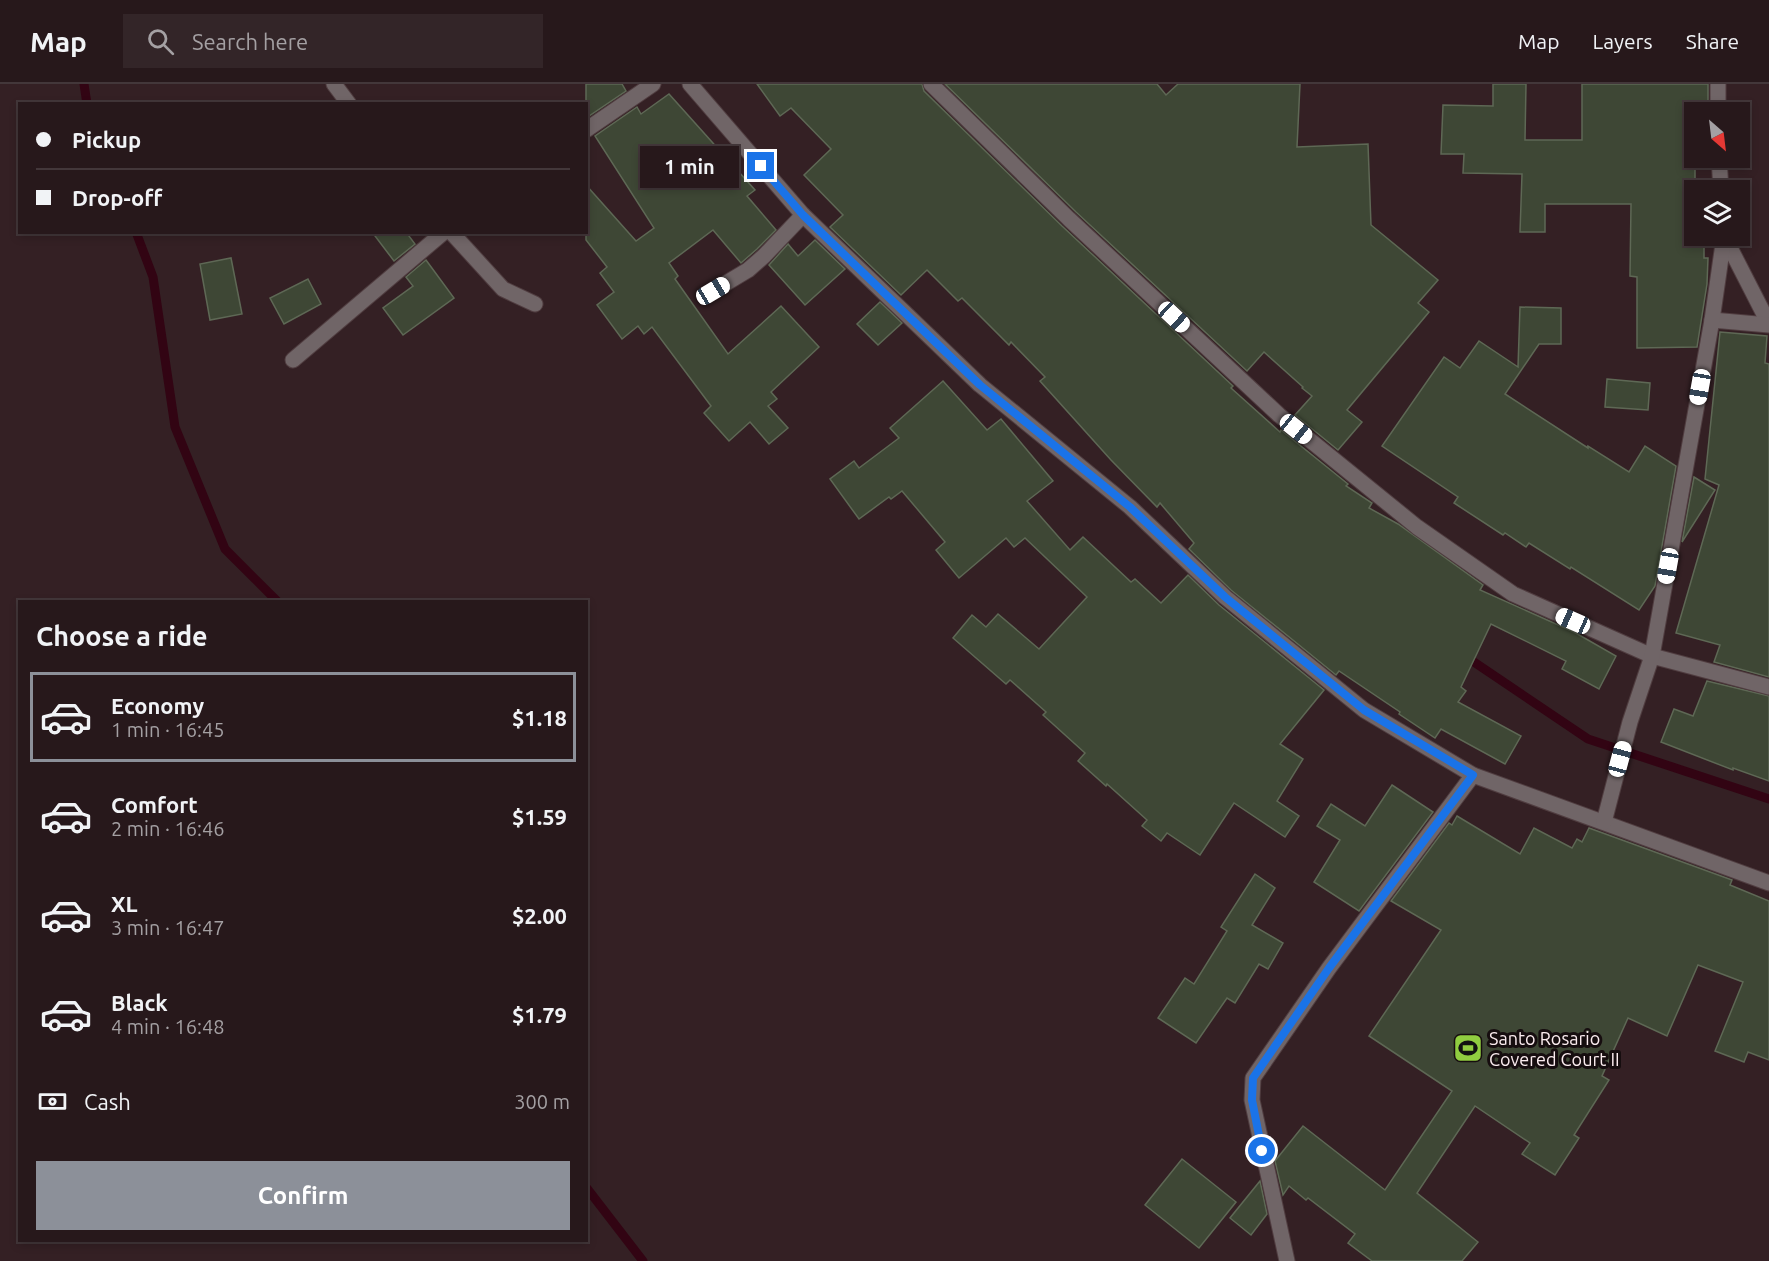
<!DOCTYPE html>
<html lang="en">
<head>
<meta charset="utf-8">
<style>
	:root { --surface:#27181b; --page:#332528; --text:#f1f3f6; --muted:#a4a0a3; --line:#43373a; --accent:#8c9099 }
	body { margin:0; font-family:Ubuntu,sans-serif; background:var(--page); color:var(--text); height:100vh; display:flex; flex-direction:column; font-size:22px; white-space:nowrap }
	* { box-sizing:border-box; margin:0 }
	p { font-size:20px; color:var(--muted) }
	.icon { flex:none; width:33px; height:33px; fill:none; stroke:currentColor; stroke-width:2; stroke-linecap:round; stroke-linejoin:round }
	.map { position:relative; flex:1; overflow:hidden }
	.side { position:absolute; left:18px; top:516px; width:570px; height:642px; display:flex; flex-direction:column; background:var(--surface); border-radius:0px; box-shadow:0 3px 9px #0003,0 0 0 2px var(--line) }
	.side>* { flex:none }
	.banner { position:absolute; left:18px; top:18px; width:570px; height:132px; border-radius:0px; box-shadow:0 3px 9px #0003,0 0 0 2px var(--line); display:grid; align-content:center; height:132px; padding:0 18px; background:var(--surface) }
	.needle { width:39px; rotate:152deg }
	.controls { position:absolute; left:1684px; top:18px; display:grid; gap:12px }
	.controls a { display:grid; place-items:center; width:66px; height:66px; border-radius:0px; background:var(--surface); box-shadow:0 3px 9px #0003,0 0 0 2px var(--line); font-size:30px }
	.end { position:absolute; width:27px; height:27px; margin:-14px; border:8px solid #1a73e8; background:#fff; box-shadow:0 0 0 3px #fff }
	.from { border-radius:50% }
	.bubble { position:absolute; height:42px; border-radius:0px; background:var(--surface); box-shadow:0 3px 9px #0003,0 0 0 2px var(--line); font-size:20px; font-weight:700; line-height:42px; text-align:center }
	.car { position:absolute; width:18px; height:36px; margin:-18px -9px; border-radius:8px; box-shadow:0 0 4px 2px #0007; background:linear-gradient(#fff 24%,#345 0 40%,#fff 0 76%,#345 0 86%,#fff 0) }
	.banner b { display:flex; align-items:center; gap:21px; height:57px; font-size:22px }
	.banner b+b { border-top:2px solid var(--line) }
	.banner i { width:15px; height:15px; background:var(--text) }
	ul { padding:0; list-style:none }
	li { display:flex; align-items:center; gap:18px; height:90px; margin:0 12px 9px; padding:0 6px; border:3px solid transparent; border-radius:0px }
	li div { flex:1 }
	li b { display:block; font-size:22px }
	li em { font-style:normal; font-weight:700 }
	li.on { border-color:var(--accent) }
	li>.icon { width:54px; height:54px; stroke-width:1.5 }
	h2 { padding:0 18px; font-size:27px; line-height:72px }
	.pay { display:flex; align-items:center; gap:15px; height:66px; padding:0 18px; font-size:22px }
	.pay p { margin-inline-start:auto }
	.action { display:flex; gap:12px; margin-top:auto; padding:12px 18px }
	.action a { flex:1; height:69px; border-radius:0px; background:var(--accent); color:#fff; font-size:24px; font-weight:700; line-height:69px; text-align:center }
	header { display:flex; align-items:center; gap:36px; box-sizing:border-box; height:84px; padding:0 30px; background:var(--surface); border-bottom:2px solid var(--line) }
	header strong { font-size:28px }
	nav { display:flex; gap:33px; margin-inline-start:auto; font-size:21px }
	.search { width:420px; height:54px; background:var(--page); display:flex; align-items:center; gap:15px; box-sizing:border-box; padding:0 21px; border-radius:0px; color:var(--muted); font-size:22px }
	.map>svg:first-child { display:block }
	.lines { fill:none; stroke-linecap:round; stroke-linejoin:round }
	.stream { stroke:#320413; stroke-width:9 }
	.building { fill:#3e4735; stroke:#5e6855; stroke-width:1.5 }
	.minor-casing { stroke:#503d40; stroke-width:17 }
	.minor { stroke:#706567; stroke-width:15 }
	.route { stroke:#1a73e8; stroke-width:8 }
	.labels { text-anchor:middle; dominant-baseline:central; stroke-width:6; stroke-linejoin:round; paint-order:stroke }
	.poi-label { font-size:18px; fill:#fbecef; stroke:#160d0f; text-anchor:start }
</style>
</head>
<body>
<header>
<strong>Map</strong>
<div class="search"><svg class="icon" aria-label="search" viewBox="0 0 24 24"><circle cx="10" cy="10" r="6"/><path d="M15 15l6 6"/></svg>Search here</div>
<nav><a>Map</a><a>Layers</a><a>Share</a></nav>
</header>
<div class="map">
<svg width="1769" height="1177" viewBox="0 0 1769 1177">
	<rect width="100%" height="100%" fill="#342024"/>
	<g class="lines">
		<!-- stream -->
		<g class="stream">
			<polyline points="84,0 87,20"/>
			<polyline points="136,148 153,193 175,343 225,465 278,518"/>
			<polyline points="1465,572 1588,655 1769,715"/>
			<polyline points="586,1103 643,1177"/>
		</g>
	</g>
	<!-- building -->
	<g class="building">
		<polygon points="586,0 622,0 626,7 586,34"/>
		<polygon points="757,0 922,0 924,7 1062,142 1233,302 1231,304 1280,348 1281,346 1348,400 1346,402 1372,419 1369,424 1398,440 1483,501 1480,506 1574,548 1616,572 1599,605 1562,585 1566,577 1491,540 1461,603 1466,607 1458,618 1521,652 1505,680 1441,645 1435,654 1399,630 1400,628 1339,587 1336,591 1231,506 1189,465 1194,459 1160,419 1157,423 1111,376 1040,297 1045,293 1011,258 1009,261 962,214 958,217 927,186 901,211 830,143 843,131 804,91 831,65 791,24 780,32"/>
		<polygon points="945,0 1157,0 1166,11 1178,0 1300,0 1297,63 1368,60 1371,141 1438,196 1418,219 1429,228 1347,326 1362,338 1338,366 1295,331 1312,312 1302,304 1303,303 1264,268 1247,287 1076,128"/>
		<polygon points="1493,0 1526,0 1525,56 1582,56 1582,0 1708,0 1708,28 1695,28 1695,152 1704,152 1704,174 1708,174 1707,200 1697,263 1637,264 1637,193 1630,192 1631,120 1545,120 1545,148 1520,148 1522,90 1463,89 1464,70 1441,70 1443,21 1493,22"/>
		<polygon points="669,10 755,106 747,112 776,146 757,165 741,179 713,146 669,179 678,192 675,195 728,270 781,222 819,263 771,308 777,315 768,322 788,344 769,360 750,338 729,357 704,329 711,322 652,243 644,250 638,242 622,255 597,221 614,208 600,189 607,183 586,156 586,101 636,157 654,144 595,52 637,23 641,30"/>
		<polygon points="372,148 406,148 415,160 394,177"/>
		<polygon points="815,156 845,185 805,221 769,181 788,160 798,172"/>
		<polygon points="231,174 242,230 210,236 200,180"/>
		<polygon points="426,176 454,214 403,251 383,224 413,202 406,193"/>
		<polygon points="308,195 321,220 284,240 270,214"/>
		<polygon points="880,218 902,239 878,261 857,240"/>
		<polygon points="1520,223 1561,224 1561,260 1539,260 1505,310 1588,364 1588,362 1629,388 1645,362 1676,382 1655,502 1639,526 1571,483 1570,485 1529,459 1526,463 1505,449 1503,451 1454,419 1458,413 1382,362 1444,273 1460,284 1479,257 1518,283"/>
		<polygon points="1720,248 1767,252 1765,279 1769,280 1769,593 1714,578 1720,561 1676,549 1719,401 1705,395"/>
		<polygon points="1607,295 1650,299 1648,326 1605,323"/>
		<polygon points="943,297 987,346 1001,335 1053,397 1027,417 1070,466 1083,453 1131,498 1135,495 1161,519 1188,491 1219,521 1324,606 1280,660 1303,675 1277,717 1299,732 1285,753 1234,719 1200,771 1167,749 1161,757 1142,742 1147,736 1107,700 1106,702 1078,677 1085,669 1043,631 1046,628 1010,596 1006,600 953,554 972,531 986,543 998,530 1039,565 1087,513 1025,454 1014,463 1006,454 959,494 936,466 945,458 902,407 891,415 889,413 859,435 830,395 854,377 859,384 899,354 890,344"/>
		<polygon points="1694,393 1715,406 1682,458"/>
		<polygon points="1707,597 1769,612 1769,697 1733,684 1733,686 1661,658 1674,625 1693,632"/>
		<polygon points="1392,701 1433,728 1359,827 1314,798 1340,756 1317,742 1331,720 1365,742"/>
		<polygon points="1457,732 1520,770 1534,744 1572,764 1577,755 1582,758 1589,744 1732,796 1730,801 1769,817 1769,976 1748,968 1744,978 1715,967 1743,898 1698,881 1667,952 1628,934 1602,992 1609,996 1574,1051 1579,1054 1555,1091 1522,1070 1530,1059 1475,1022 1417,1109 1478,1158 1462,1177 1372,1177 1348,1159 1355,1150 1308,1114 1306,1116 1289,1102 1283,1111 1275,1077 1303,1042 1385,1106 1452,1007 1369,952 1441,846 1391,817 1449,739 1452,741"/>
		<polygon points="1255,790 1275,804 1252,841 1283,859 1268,885 1259,880 1235,919 1227,914 1196,959 1158,934 1185,894 1194,900 1227,847 1221,843"/>
		<polygon points="1182,1075 1236,1118 1199,1164 1145,1121"/>
		<polygon points="1260,1097 1267,1130 1251,1151 1230,1134"/>
	</g>
	<g class="lines">
		<!-- minor casing -->
		<g class="minor-casing">
			<g id="minor">
				<polyline points="334,0 349,20"/>
				<polyline points="690,0 803,131 980,301 1130,423 1225,513 1364,626 1473,691 1769,799"/>
				<polyline points="931,0 1069,135 1279,331 1417,443 1513,510 1652,572 1769,603"/>
				<polyline points="1718,0 1718,28"/>
				<polyline points="586,46 653,0"/>
				<polyline points="1719,74 1721,106"/>
				<polyline points="451,148 503,205 535,220"/>
				<polyline points="1724,152 1769,240"/>
				<polyline points="713,207 748,186 764,172 803,131"/>
				<polyline points="1712,236 1769,241"/>
				<polyline points="293,276 444,148"/>
				<polyline points="1604,738 1630,638 1652,572 1712,236 1724,153"/>
				<polyline points="1287,1177 1252,1016 1253,994 1329,884 1473,691"/>
			</g>
		</g>
		<!-- minor -->
		<use href="#minor" class="minor"/>
	</g>
	<g class="lines">
		<!-- route -->
		<polyline class="route" points="761,82 803,131 980,301 1130,423 1225,513 1364,626 1473,691 1329,884 1253,994 1252,1016 1262,1067"/>
	</g>
	<!-- icons -->
	<defs>
		<g id="stadium-square" transform="scale(1.5)"><rect x="-9" y="-9" width="18" height="18" rx="4" fill="#90cd40" stroke="#160d0f"/><path d="M0-5a6.5 5 0 1 0 0 10a6.5 5 0 1 0 0-10ZM-3.5-1.8h7v3.6h-7Z" fill="#111"/></g>
	</defs>
	<g fill-rule="evenodd">
		<use href="#stadium-square" x="1468" y="964"/>
	</g>
	<g class="labels">
		<!-- poi labels -->
		<g class="poi-label">
			<text x="1489" y="954">Santo Rosario<tspan x="1489" dy="21">Covered Court II</tspan></text>
		</g>
	</g>
</svg>
<div class="controls">
<a><svg class="needle" viewBox="-14 -14 28 28"><path d="M0-13l5 13h-10z" fill="#e53935"/><path d="M0 13l5-13h-10z" fill="#a4a0a3"/></svg></a>
<a><svg class="icon" aria-label="layers" viewBox="0 0 24 24"><path d="M12 4l9 5-9 5-9-5zM3 14l9 5 9-5"/></svg></a>
</div>
<i class="end from" style="left:1262px;top:1067px"></i>
<i class="end" style="left:761px;top:82px"></i>
<div class="bubble" style="left:640px;top:62px;width:99px">1 min</div>
<i class="car" style="left:713px;top:207px;rotate:59deg"></i>
<i class="car" style="left:1174px;top:233px;rotate:133deg"></i>
<i class="car" style="left:1700px;top:303px;rotate:190deg"></i>
<i class="car" style="left:1296px;top:345px;rotate:129deg"></i>
<i class="car" style="left:1668px;top:482px;rotate:190deg"></i>
<i class="car" style="left:1573px;top:537px;rotate:294deg"></i>
<i class="car" style="left:1620px;top:675px;rotate:15deg"></i>
<div class="banner">
<b><i class="from"></i>Pickup</b>
<b><i></i>Drop-off</b>
</div>
<section class="side">
<h2>Choose a ride</h2>
<ul>
<li class="on"><svg class="icon" aria-label="car" viewBox="0 0 24 24"><path d="M5 17H2v-5l4-1 3-4h7l3 4 3 1v5h-3M9 17h6M6 11h13"/><circle cx="7" cy="17" r="2"/><circle cx="17" cy="17" r="2"/></svg><div><b>Economy</b><p>1 min · 16:45</p></div><em>$1.18</em></li>
<li><svg class="icon" aria-label="car" viewBox="0 0 24 24"><path d="M5 17H2v-5l4-1 3-4h7l3 4 3 1v5h-3M9 17h6M6 11h13"/><circle cx="7" cy="17" r="2"/><circle cx="17" cy="17" r="2"/></svg><div><b>Comfort</b><p>2 min · 16:46</p></div><em>$1.59</em></li>
<li><svg class="icon" aria-label="car" viewBox="0 0 24 24"><path d="M5 17H2v-5l4-1 3-4h7l3 4 3 1v5h-3M9 17h6M6 11h13"/><circle cx="7" cy="17" r="2"/><circle cx="17" cy="17" r="2"/></svg><div><b>XL</b><p>3 min · 16:47</p></div><em>$2.00</em></li>
<li><svg class="icon" aria-label="car" viewBox="0 0 24 24"><path d="M5 17H2v-5l4-1 3-4h7l3 4 3 1v5h-3M9 17h6M6 11h13"/><circle cx="7" cy="17" r="2"/><circle cx="17" cy="17" r="2"/></svg><div><b>Black</b><p>4 min · 16:48</p></div><em>$1.79</em></li>
</ul>
<div class="pay"><svg class="icon" aria-label="cash" viewBox="0 0 24 24"><path d="M3 7h18v10H3z"/><circle cx="12" cy="12" r="2"/></svg>Cash<p>300 m</p></div>
<div class="action"><a>Confirm</a></div>
</section>
</div>
</body>
</html>
